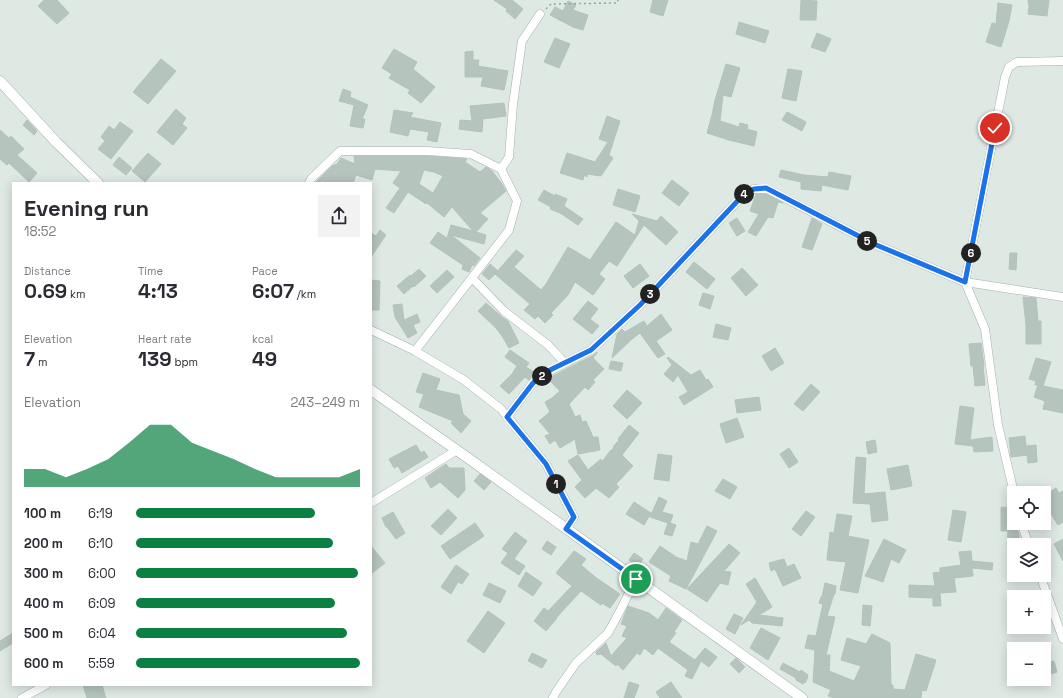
<!DOCTYPE html>
<meta charset="utf-8">
<style>
body{margin:0;font-family:"Space Grotesk",sans-serif;background:#f2f2f3;color:#2b2b33;height:100vh;display:flex;flex-direction:column;font-size:15px;white-space:nowrap}
*{box-sizing:border-box;margin:0}
p{font-size:13px;color:#7c7c81}
.icon{flex:none;width:22px;height:22px;fill:none;stroke:currentColor;stroke-width:2;stroke-linecap:round;stroke-linejoin:round}
.map{position:relative;flex:1;overflow:hidden}
.details{position:absolute;left:12px;top:182px;width:360px;height:504px;display:flex;flex-direction:column;background:#fff;border-radius:0px;box-shadow:0 2px 10px #0003}
.details>*{flex:none}
.fabs{position:absolute;left:1007px;top:486px;display:grid;gap:8px}
.fabs a{display:grid;place-items:center;width:44px;height:44px;border-radius:0px;background:#fff;box-shadow:0 2px 10px #0003;font-size:20px}
.pin{position:absolute;display:grid;place-items:center;width:34px;height:34px;color:#fff;margin:-17px;border:2px solid #fff;border-radius:50%;box-shadow:0 1px 4px #0007}
.km{position:absolute;width:20px;height:20px;margin:-10px;border-radius:50%;background:#222;color:#fff;font-size:11px;line-height:20px;text-align:center}
.round{display:grid;place-items:center;flex:none;width:42px;height:42px;border-radius:0px;background:#f2f2f3}
.overview{display:flex;align-items:center;justify-content:space-between;height:68px;padding:0 12px}
h1{font-size:22px;font-weight:700;line-height:30px}
.figures{display:grid;grid-template-columns:repeat(3,1fr);gap:6px;height:68px;padding:4px 12px}
.figures div{display:grid;align-content:center}
.figures b{font-size:20px;font-weight:700}
.figures small{font-size:11px;font-weight:400}
.figures p{font-size:11px}
.chart{height:112px;padding:8px 12px}
.chart p{display:flex;justify-content:space-between}
.chart svg{width:100%;height:72px;margin-top:4px;fill:#0b8043;opacity:.7}
ul{padding:0 12px;list-style:none;font-size:13px}
li{display:grid;grid-template-columns:64px 48px 1fr;align-items:center;height:30px}
li i{height:10px;border-radius:5px;background:#0b8043}
.map>svg:first-child{display:block}
.building{fill:#b5c4bd;stroke:#b3c2bb;fill-rule:evenodd}
.lines{fill:none;stroke-linecap:round;stroke-linejoin:round}
.minor-casing{stroke:#a3b0ab;stroke-width:9}
.tertiary-casing{stroke:#a3b0ab;stroke-width:11}
.path{stroke:#82ab9c;stroke-width:1.5;stroke-dasharray:2 3;stroke-linecap:butt}
.minor{stroke:#fff;stroke-width:8}
.tertiary{stroke:#fff;stroke-width:10}
.route-casing{stroke:#fff;stroke-width:8}
.route{stroke:#1a73e8;stroke-width:5}
</style>
<div class="map">
<svg width="1063" height="698" viewBox="0 0 1063 698">
<rect width="100%" height="100%" fill="#dfe9e4"/>
<path class="building" d="M44 0H57L69 13 57 24 38 6Z
M494 0H512L523 9 515 19 506 11 507 9Z
M653 0H668L663 16 650 12Z
M801 0 817 1 816 20H800Z
M1028 0H1049L1047 16 1028 14 1029 6Z
M568 1 576 5 573 10 588 15 583 30 573 27 550 15 555 7 563 11Z
M998 3 1012 5 1009 21 1001 47 986 42 992 23 996 24Z
M739 22 769 31 765 43 736 34Z
M817 33 831 39 825 52 811 47Z
M555 38 570 44 559 68 544 62Z
M394 49 417 62 413 69 435 87 421 103 408 93 410 90 389 78 392 74 382 68Z
M473 51V60H479L478 66 508 71 504 90 481 86 483 77H465V52Z
M161 59 176 71 148 104 133 92Z
M726 64 740 68 731 97 723 95 720 121 739 127 740 123 748 125 747 129 757 132 754 146 729 140 707 133 712 115 715 100Z
M788 69 802 71 796 101 782 98Z
M343 89 351 92 350 97 368 105 362 119H365L363 128 350 126 354 105 339 101Z
M504 103 506 116 483 119 482 132 459 129 460 120 472 121 470 106Z
M176 109 186 118 182 124 187 128 173 145 157 132Z
M394 110 413 113 410 117 441 123 437 142 427 140 429 132 410 129 408 136 390 132Z
M787 112 806 122 802 131 782 120Z
M607 116 620 121 609 155 613 158 601 176 587 174V177L584 175 583 180 560 173 567 153 595 162 608 142 599 139Z
M27 120 37 131 34 135 23 125Z
M120 122 133 131 111 159 98 149 105 141 101 137 109 126 114 130Z
M0 130 9 138 11 136 24 149 17 155 37 173 29 182 9 163 7 165 0 159Z
M148 153 161 164 145 182 132 171Z
M354 156H427L467 159 465 162 480 172 486 167 492 171 502 184 506 191 480 213 488 219 476 232 486 235 484 244 451 235 480 258 474 266 472 265 469 272 462 269 463 265 430 243 438 232 447 238 451 225 473 231 452 207 444 217 427 203 426 204 408 192 394 213 386 208 400 188 393 183 401 171 375 169 372 180 356 175 353 183H315L332 166 337 164 341 158 355 164ZM424 170 434 172 443 176 433 193 419 184Z
M119 157 132 168 126 175 113 165Z
M781 170 804 175 828 177 829 172 851 176 848 190 822 185 821 191 801 189V182L779 177Z
M672 180 689 193 679 206 662 193Z
M618 189 640 196 635 212 613 205Z
M544 190 555 196V194L567 199 564 206 583 219 578 225 560 213 550 209 551 207 538 200Z
M756 194H766L783 203 778 202 773 218 768 217 756 236 748 232 759 214 750 211Z
M632 214 657 221 661 216 678 232 666 245 644 225 617 266 609 261 599 274 605 279 593 295 575 282 568 295 551 313 553 315 545 323 538 316 535 319 524 310 530 304 495 274 516 250 524 256 514 267 541 290 546 284 568 247 590 260 616 222 635 235 639 221Z
M737 218 745 231 737 236 729 223Z
M812 218 822 224 812 250 802 247Z
M380 230 386 235 371 257V233L376 236Z
M1010 253H1017L1016 270 1009 269Z
M694 262 715 279 707 289 686 272Z
M490 264 498 271 489 280 482 274Z
M640 264 649 276 633 288 624 276Z
M742 268 758 285 746 296 731 278Z
M419 269 426 276 414 287 413 286 404 294 397 286 410 275 411 276Z
M447 270 454 277 437 293 430 286Z
M371 280 380 281 379 310H371Z
M703 293 714 296 710 309 699 305Z
M1023 297 1036 298 1038 321H1041V344H1026V325Z
M588 301 598 309 590 319 599 326 592 334 573 319Z
M486 303 502 317 508 321 519 343 509 348 502 336 496 328 478 311Z
M402 304 404 320 417 314 420 322 413 325 417 333 408 338 395 317 393 305Z
M661 314 672 330 656 341 665 354 658 358 640 333 632 339 612 358 617 334 622 329 625 332 644 321 647 326Z
M716 324 731 328 728 340 713 337Z
M981 343 984 365H983L985 385 975 386 973 366H971L969 344Z
M775 348 784 363 771 371 762 356Z
M510 350 529 363 526 367 534 372 529 380 525 377 509 394 500 386 512 374 517 366 505 357Z
M597 352V353L593 358 604 369 593 380 595 382 588 390 585 387 569 404 575 417 580 415 582 422 586 421 593 437H598L600 450 578 454 575 439 560 448 555 440 550 444 545 436 550 434 539 421 550 412 545 402 552 398 560 391 548 379 553 376 594 355Z
M668 357 691 375 700 370 706 380 708 379 713 387 684 405 679 397 688 392 678 375 673 382 664 374 672 365 667 358Z
M1036 358 1051 362 1043 386 1063 390V413L1043 409 1045 401 1034 397 1038 385H1035L1036 381 1029 379Z
M611 361 623 363 621 371 609 369Z
M423 373 440 379 436 390 459 395 463 414 471 421 461 433 451 423 453 421 419 407 424 394 416 392Z
M811 384 820 392 803 411 794 404Z
M627 390 642 403 627 419 613 406Z
M759 397 761 410 737 413 735 400Z
M960 406 974 408 970 440 992 437 993 451 974 452 973 446 955 444Z
M737 418 744 437 726 443 720 424Z
M629 425 639 433 622 455 633 466 616 484 619 487 609 498 596 488 585 498 575 487 582 480 568 461 578 455 588 470 601 459 602 462 610 451 615 447H613L619 440 618 439Z
M1025 436 1026 446 1036 445 1037 462 1028 463 1027 455 1011 457 1009 438Z
M875 440 877 452 868 454 866 442Z
M416 445 421 453 424 451 428 457 402 473 398 466 394 468 389 459Z
M789 448 798 462 789 468 780 454Z
M658 454 672 456 669 481 654 479Z
M856 457 866 458 864 494 885 492 888 520 872 522 870 504 853 503Z
M446 464 449 468H464L465 490 458 498 440 482 431 488 425 478Z
M908 465 912 486 891 490 887 469Z
M480 474 491 482 484 490 474 481Z
M723 479 737 487 730 499 715 491Z
M1056 488 1059 493 1063 491V522L1058 525 1045 504 1052 500 1048 493Z
M659 497 667 501 662 512 673 515 670 523 676 525 672 536 664 534 668 523 650 517Z
M634 502 651 513 644 525 626 514Z
M1001 507 1012 508 1011 525 1016 526 1019 535V545H1007L1008 531H1001Z
M448 509 457 518 441 535 431 526Z
M953 510 966 512 961 542 948 540Z
M806 511 815 517 801 536 792 529Z
M393 512 405 533 396 539 387 527H386L382 518Z
M837 514 852 516 848 536 869 540 858 593 840 590 846 562 827 560 830 532 834 533Z
M475 523 484 536 450 559 441 546Z
M707 526 717 531 686 589 669 581 671 576 649 562 660 546 676 557 687 561 691 542 698 544Z
M515 532 527 541 514 559 525 566 519 575 501 563 508 553 502 549Z
M884 539 906 550 899 563 891 559 883 582 865 576Z
M1063 539V561L1054 544Z
M547 541 556 547 551 555 542 549Z
M729 544 740 553 724 571 731 572 728 585 720 583 707 602 687 589Z
M371 546 385 563 371 574Z
M574 551 586 559 581 565 595 577 620 594 610 608 602 603 601 605 581 591 556 618H557L546 631 534 621 544 608 548 611 572 586 556 573Z
M971 551 972 561 993 563 992 570 972 568 973 576 954 578 956 592 940 593 941 606H933V598L909 597V585L935 586 933 573 940 572V568L961 565 959 552Z
M634 553 643 559 638 566 629 560Z
M784 559 787 567 794 564 801 578 783 586 775 569 771 571 769 563Z
M456 565 469 574 462 584 458 582 451 594 441 587Z
M526 572 542 583 533 596 518 586Z
M755 578 772 607 759 615 783 618 782 626 752 623 749 620 741 625 757 602 746 584Z
M489 583 506 591 500 603 483 595Z
M825 583 836 586 835 594H834L827 616 835 617 826 655H830L829 671 854 681 861 666 841 660 847 638 866 644 872 634 890 643 891 685H893V689L905 690 916 654 936 660 926 691 922 690 921 698H834L828 696 831 690 813 682 815 650 805 648 808 635 816 636 823 604 819 603 821 597H822Z
M863 605 872 606 870 626 862 625Z
M628 606 649 613 658 620 666 608 682 620 674 632 676 633 669 642 695 660 705 648 717 657 709 667 701 661 692 679 685 676 688 670 658 648 653 655 644 648 640 655 637 653 623 670 617 664 616 666 601 654 597 655 596 652 606 643 611 656 627 638 622 636 627 626 621 624Z
M488 611 505 623 484 653 467 641Z
M734 614 743 618 735 634 726 629Z
M761 628 780 638 768 660 750 648Z
M13 633V643L0 651V641Z
M1044 648H1046L1050 662 1054 661 1057 672 1044 676Z
M532 653 547 660 542 668 528 661Z
M736 658 745 667 739 673 730 664Z
M783 663 800 672 801 670 808 675 807 676 808 677 805 683 804 682 803 684 796 680V678L780 669Z
M629 682 639 685 634 698H624Z
M671 682 682 698H660L656 692Z
M83 685H102L106 698H87Z"/>
<g class="lines">
<g class="minor-casing">
<path id="minor" d="M540 14 522 41 513 104 509 157 501 169 517 201 509 230 415 351 464 380 501 409 546 464 574 517 566 529
M309 183 311 179 340 151H427L471 154 501 169
M472 278 504 311 548 345 565 363
M371 330 415 351
M507 417 533 383 550 371 591 350 640 305 744 194 754 189H767L874 244 965 282 1005 77 1009 67 1017 62 1063 61
M1014 493 998 425 985 329 965 282 1063 297
M371 503 457 450
M1021 523 1029 545
M1040 575 1063 639
M22 698 46 685
M553 698 556 692 576 663 608 633 619 613 636 579"/>
</g>
<g class="tertiary-casing">
<path id="tertiary" d="M0 81 56 142 98 183
M371 390 468 458 802 698"/>
</g>
<path class="path" d="M546 9 551 4 617 3 618 0"/>
<use href="#minor" class="minor"/>
<use href="#tertiary" class="tertiary"/>
</g>
<g class="lines">
<g class="route-casing">
<path id="route" d="M636 579 566 529 574 517 546 464 507 417 533 383 550 370 591 350 640 305 744 194 754 189 766 188 874 244 965 282 995 128"/>
</g>
<use href="#route" class="route"/>
</g>
</svg>
<div class="fabs">
<a><svg class="icon" aria-label="locate" viewBox="0 0 24 24"><circle cx="12" cy="12" r="6"/><path d="M12 2v4M12 18v4M2 12h4M18 12h4"/></svg></a>
<a><svg class="icon" aria-label="layers" viewBox="0 0 24 24"><path d="M12 4l9 5-9 5-9-5zM3 14l9 5 9-5"/></svg></a>
<a>+</a>
<a>−</a>
</div>
<div class="pin" style="left:636px;top:579px;background:#1e9e55"><svg class="icon" aria-label="arrive" viewBox="0 0 24 24"><path d="M6 21V4h12l-3 4 3 4H6"/></svg></div>
<div class="pin" style="left:995px;top:128px;background:#d93025"><svg class="icon" aria-label="check" viewBox="0 0 24 24"><path d="M5 12l5 5 9-10"/></svg></div>
<b class="km" style="left:556px;top:484px">1</b>
<b class="km" style="left:542px;top:376px">2</b>
<b class="km" style="left:650px;top:294px">3</b>
<b class="km" style="left:744px;top:194px">4</b>
<b class="km" style="left:867px;top:241px">5</b>
<b class="km" style="left:971px;top:253px">6</b>
<section class="details">
<div class="overview"><div><h1>Evening run</h1><p>18:52</p></div><a class="round"><svg class="icon" aria-label="share" viewBox="0 0 24 24"><path d="M12 15V3M7 8l5-5 5 5M5 13v7h14v-7"/></svg></a></div>
<div class="figures">
<div><p>Distance</p><b>0.69<small> km</small></b></div>
<div><p>Time</p><b>4:13</b></div>
<div><p>Pace</p><b>6:07<small> /km</small></b></div>
</div>
<div class="figures">
<div><p>Elevation</p><b>7<small> m</small></b></div>
<div><p>Heart rate</p><b>139<small> bpm</small></b></div>
<div><p>kcal</p><b>49</b></div>
</div>
<div class="chart"><p><span>Elevation</span>243–249 m</p>
<svg viewBox="0 0 160 44" preserveAspectRatio="none"><path d="M0 44V33L10 33L20 38L30 33L40 27L50 17L60 6L70 6L80 17L90 22L100 27L110 33L120 38L130 38L140 38L150 38L160 33V44z"/></svg>
</div>
<ul>
<li><b>100 m</b>6:19<i style="width:80%"></i></li>
<li><b>200 m</b>6:10<i style="width:88%"></i></li>
<li><b>300 m</b>6:00<i style="width:99%"></i></li>
<li><b>400 m</b>6:09<i style="width:89%"></i></li>
<li><b>500 m</b>6:04<i style="width:94%"></i></li>
<li><b>600 m</b>5:59<i style="width:100%"></i></li>
</ul>
</section>
</div>
